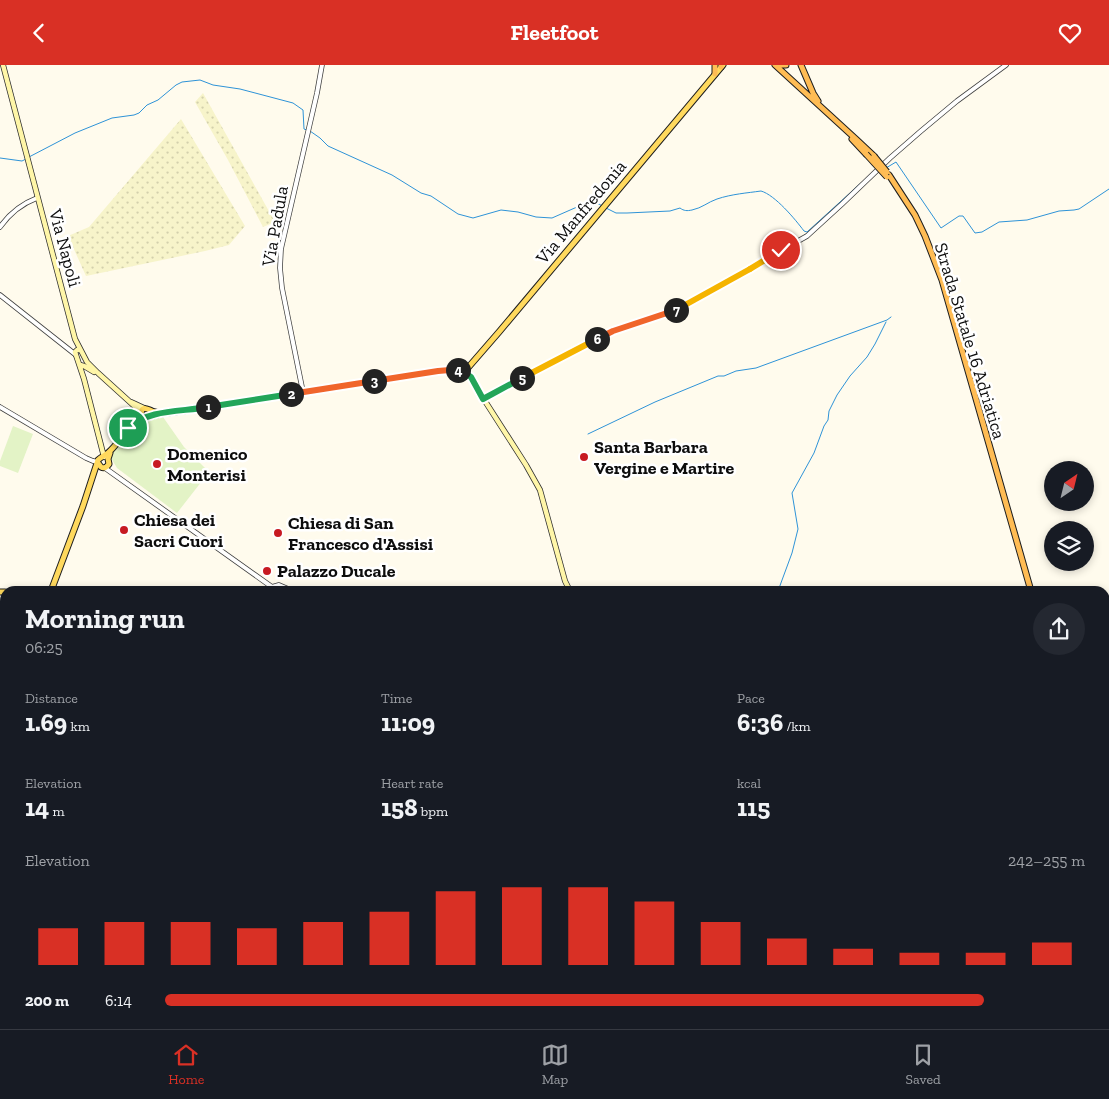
<!DOCTYPE html>
<meta charset="utf-8">
<style>
body{margin:0;font-family:"Zilla Slab",serif;background:#242831;color:#f1f3f6;height:100vh;display:flex;flex-direction:column;font-size:19px;white-space:nowrap}
*{box-sizing:border-box;margin:0}
p{font-size:16px;color:#9ea1a6}
.icon{flex:none;width:28px;height:28px;fill:none;stroke:currentColor;stroke-width:2;stroke-linecap:round;stroke-linejoin:round}
.map{position:relative;flex:1;overflow:hidden}
.side{position:absolute;left:0px;top:521px;width:1110px;height:444px;display:flex;flex-direction:column;background:#171b24;border-radius:15px 15px 0 0;box-shadow:0 2px 8px #0003}
.side>*{flex:none}
.needle{width:32px;rotate:35deg}
.controls{position:absolute;left:1044px;top:396px;display:grid;gap:10px}
.controls a{display:grid;place-items:center;width:50px;height:50px;border-radius:50%;background:#171b24;box-shadow:0 2px 8px #0003;font-size:25px}
.pin{position:absolute;display:grid;place-items:center;width:42px;height:42px;color:#fff;margin:-21px;border:2px solid #fff;border-radius:50%;box-shadow:0 1px 5px #0007}
.km{position:absolute;width:25px;height:25px;margin:-12px;border-radius:50%;background:#222;color:#fff;font-size:14px;line-height:25px;text-align:center}
.round{display:grid;place-items:center;flex:none;width:52px;height:52px;border-radius:26px;background:#242831}
.headline{display:flex;align-items:center;justify-content:space-between;height:85px;padding:0 25px}
h1{font-size:28px;font-weight:700;line-height:38px}
.figures{display:grid;grid-template-columns:repeat(3,1fr);gap:8px;height:85px;padding:5px 25px}
.figures div{display:grid;align-content:center}
.figures b{font-size:25px;font-weight:700}
.figures small{font-size:14px;font-weight:400}
.figures p{font-size:14px}
.chart{height:140px;padding:10px 25px}
.chart p{display:flex;justify-content:space-between}
.chart svg{width:100%;height:90px;margin-top:5px;stroke:#d93025;stroke-width:6}
ul{padding:0 25px;list-style:none;font-size:16px}
li{display:grid;grid-template-columns:80px 60px 1fr;align-items:center;height:38px}
li i{height:12px;border-radius:6px;background:#d93025}
header{display:flex;justify-content:space-between;align-items:center;height:65px;padding:0 25px;background:#d93025;color:#fff;font-size:22px;font-weight:700}
.tab-bar{display:flex;justify-content:space-around;align-items:center;height:70px;border-top:1px solid #363941;background:#171b24;font-size:14px;color:#9ea1a6}
.tab-bar a{display:grid;justify-items:center;gap:2px}
.tab-bar .on{color:#d93025}
.map>svg:first-child{display:block}
.farmland{fill:url(#farmland-dots)}
.pitch{fill:#e3f3c6}
.lines{fill:none;stroke-linecap:round;stroke-linejoin:round}
.stream{stroke:#2e93d7;stroke-width:1}
.tertiary-casing{stroke:#404040;stroke-width:5.5}
.secondary-casing{stroke:#2f2f2f;stroke-width:6}
.primary-casing{stroke:#1e1e1e;stroke-width:7}
.trunk-casing{stroke:#1e1e1e;stroke-width:7}
.tertiary{stroke:#fff;stroke-width:4}
.secondary{stroke:#fff6a8;stroke-width:4.5}
.primary{stroke:#ffd95d;stroke-width:5}
.trunk{stroke:#ffbc54;stroke-width:5}
.trunk-bridge-casing{stroke:#1e1e1e;stroke-width:7;stroke-linecap:butt}
.trunk-bridge{stroke:#ffbc54;stroke-width:5}
.split-1-casing{stroke:#fff;stroke-width:10}
.split-2-casing{stroke:#fff;stroke-width:10}
.split-3-casing{stroke:#fff;stroke-width:10}
.split-4-casing{stroke:#fff;stroke-width:10}
.split-5-casing{stroke:#fff;stroke-width:10}
.split-6-casing{stroke:#fff;stroke-width:10}
.split-7-casing{stroke:#fff;stroke-width:10}
.split-8-casing{stroke:#fff;stroke-width:10}
.split-9-casing{stroke:#fff;stroke-width:10}
.split-1{stroke:#22a559;stroke-width:6}
.split-2{stroke:#22a559;stroke-width:6}
.split-3{stroke:#f0652b;stroke-width:6}
.split-4{stroke:#f0652b;stroke-width:6}
.split-5{stroke:#22a559;stroke-width:6}
.split-6{stroke:#f5b400;stroke-width:6}
.split-7{stroke:#f0652b;stroke-width:6}
.split-8{stroke:#f5b400;stroke-width:6}
.split-9{stroke:#f5b400;stroke-width:6}
.poi-dot{fill:#c71a22;stroke:#fff;stroke-width:2}
.labels{text-anchor:middle;dominant-baseline:central;stroke-width:5;stroke-linejoin:round;paint-order:stroke}
.street-label{font-size:18px;fill:#0d0d0d;stroke:#fff}
.poi-label{font-size:18px;font-weight:bold;fill:#0d0d0d;stroke:#fff;text-anchor:start}
</style>
<header><svg class="icon" aria-label="back" viewBox="0 0 24 24"><path d="M15 5l-7 7 7 7"/></svg>Fleetfoot<svg class="icon" aria-label="heart" viewBox="0 0 24 24"><path d="M12 20l-8-8c-3-5 5-10 8-4 3-6 11-1 8 4z"/></svg></header>
<div class="map">
<svg width="1109" height="964" viewBox="0 0 1109 964">
<defs>
<pattern id="farmland-dots" width="8" height="8" patternUnits="userSpaceOnUse" patternTransform="scale(1.25)"><rect width="8" height="8" fill="#f7f4ca"/><path d="M2 2h.1M6 6h.1" fill="none" stroke="#d3d0ac" stroke-width="1.8" stroke-linecap="round"/></pattern>
</defs>
<rect width="100%" height="100%" fill="#fffbed"/>
<path class="farmland" d="M203 28 275 157 263 162 228 95 195 37Z
M181 54 245 161 229 180 205 186 86 211 68 171 89 162Z
M1105 852 1109 854V964H1038V960H1105Z"/>
<path class="pitch" d="M163 352 184 382 209 407 177 448 117 403 111 393V392H112V390H110L133 361 135 362V360L144 354Z
M13 361 33 369 18 408 0 401V396Z"/>
<g class="lines">
<path class="stream" d="M310 66 320 73 328 81 392 110 421 128 431 131 458 149 473 153 501 145 518 147 536 152 552 153 577 142 589 140 599 139 602 141
M29 92 75 68 112 53 134 50 139 48 147 40 158 35 176 20 182 17 200 15 213 20 240 24 293 38 303 45 304 64 307 65
M0 93 22 96 26 94
M886 103 896 97 941 163 959 151H963L975 168 982 167 999 157 1027 155 1059 146 1074 145 1079 144 1109 124
M606 143 616 148H627L670 146 680 143C684 146 687 146 692 145 702 143 708 137 717 134 732 129 747 128 761 126 775 130 795 154 804 166L807 167 872 108
M588 369 655 337 718 311H724L736 306 756 303 887 255 891 252
M778 526 792 488 798 464 792 428 814 388 824 361 828 355 829 346 837 330 850 311 867 292 875 279 886 257"/>
<g class="tertiary-casing">
<path id="tertiary" d="M0 162C10 148 21 139 37 133
M0 230 76 290
M303 327 282 223 280 203 281 184 317 28 322 0
M483 333 580 281 613 266 678 244 807 171 842 139 890 93 921 66 957 36 1006 0
M0 342 86 393 93 396 98 397
M105 403 272 522
M272 522 279 520 293 526
M327 960 328 964
M563 960 567 964
M590 960 594 964
M714 960 718 964
M848 960V964
M50 964 52 960
M1033 964V960"/>
</g>
<g class="secondary-casing">
<path id="secondary" d="M3 0 75 274 87 297 98 308 141 347
M80 285H77L75 287 84 314 104 392
M80 300 84 301 94 307
M467 308 526 400 540 425 565 516 570 526
M131 337 144 343
M1105 696H1109
M0 849 5 843
M487 960 491 964
M737 960 738 964
M570 964 574 960"/>
</g>
<g class="primary-casing">
<path id="primary" d="M144 352 141 348C142 342 145 343 150 345 153 347 156 347 159 348
M134 358C152 349 171 347 191 345L439 306 466 305 499 267 723 0
M98 398 101 402C104 404 107 402 109 399L108 394 110 388
M51 526 83 441 98 395C102 391 107 390 111 385 120 376 126 365 135 356
M0 527H5"/>
</g>
<g class="trunk-casing">
<path id="trunk" d="M715 0V9
M721 0V2
M775 0 857 75 874 91
M781 0H786
M801 0 813 28 818 36
M852 74 866 89
M889 110 915 150 925 171 942 215 1031 526
M1024 964 1025 960"/>
</g>
<use href="#tertiary" class="tertiary"/>
<use href="#secondary" class="secondary"/>
<use href="#primary" class="primary"/>
<use href="#trunk" class="trunk"/>
<g class="trunk-bridge-casing">
<path id="trunk-bridge" d="M866 89 887 112
M874 91 887 107"/>
</g>
<use href="#trunk-bridge" class="trunk-bridge"/>
</g>
<g class="lines">
<g class="split-1-casing">
<path id="split-1" d="M128 363C149 344 181 347 208 342"/>
</g>
<g class="split-2-casing">
<path id="split-2" d="M208 342 291 329"/>
</g>
<g class="split-3-casing">
<path id="split-3" d="M291 329 374 316"/>
</g>
<g class="split-4-casing">
<path id="split-4" d="M374 316 438 306 450 305H458"/>
</g>
<g class="split-5-casing">
<path id="split-5" d="M458 305 460 306 463 309 468 310 471 312 483 334 522 313"/>
</g>
<g class="split-6-casing">
<path id="split-6" d="M522 313 597 274"/>
</g>
<g class="split-7-casing">
<path id="split-7" d="M597 274 613 266 676 245"/>
</g>
<g class="split-8-casing">
<path id="split-8" d="M676 245 750 204"/>
</g>
<g class="split-9-casing">
<path id="split-9" d="M750 204 781 185"/>
</g>
<use href="#split-1" class="split-1"/>
<use href="#split-2" class="split-2"/>
<use href="#split-3" class="split-3"/>
<use href="#split-4" class="split-4"/>
<use href="#split-5" class="split-5"/>
<use href="#split-6" class="split-6"/>
<use href="#split-7" class="split-7"/>
<use href="#split-8" class="split-8"/>
<use href="#split-9" class="split-9"/>
</g>
<g class="poi-dot">
<circle cx="584" cy="392" r="5"/>
<circle cx="157" cy="399" r="5"/>
<circle cx="124" cy="465" r="5"/>
<circle cx="278" cy="468" r="5"/>
<circle cx="267" cy="506" r="5"/>
</g>
<g class="labels">
<g class="street-label">
<text transform="translate(581 147) rotate(-50)">Via Manfredonia</text>
<text transform="translate(275 161) rotate(-80)">Via Padula</text>
<text transform="translate(65 183) rotate(75)">Via Napoli</text>
<text transform="translate(970 276) rotate(73)">Strada Statale 16 Adriatica</text>
</g>
<g class="poi-label">
<text x="594" y="382">Santa Barbara<tspan x="594" dy="21">Vergine e Martire</tspan></text>
<text x="167" y="389">Domenico<tspan x="167" dy="21">Monterisi</tspan></text>
<text x="134" y="455">Chiesa dei<tspan x="134" dy="21">Sacri Cuori</tspan></text>
<text x="288" y="458">Chiesa di San<tspan x="288" dy="21">Francesco d'Assisi</tspan></text>
<text x="277" y="506">Palazzo Ducale</text>
</g>
</g>
</svg>
<div class="controls">
<a><svg class="needle" viewBox="-14 -14 28 28"><path d="M0-13l5 13h-10z" fill="#e53935"/><path d="M0 13l5-13h-10z" fill="#9ea1a6"/></svg></a>
<a><svg class="icon" aria-label="layers" viewBox="0 0 24 24"><path d="M12 4l9 5-9 5-9-5zM3 14l9 5 9-5"/></svg></a>
</div>
<div class="pin" style="left:128px;top:363px;background:#1e9e55"><svg class="icon" aria-label="arrive" viewBox="0 0 24 24"><path d="M6 21V4h12l-3 4 3 4H6"/></svg></div>
<div class="pin" style="left:781px;top:185px;background:#d93025"><svg class="icon" aria-label="check" viewBox="0 0 24 24"><path d="M5 12l5 5 9-10"/></svg></div>
<b class="km" style="left:208px;top:342px">1</b>
<b class="km" style="left:291px;top:329px">2</b>
<b class="km" style="left:374px;top:316px">3</b>
<b class="km" style="left:458px;top:305px">4</b>
<b class="km" style="left:522px;top:313px">5</b>
<b class="km" style="left:597px;top:274px">6</b>
<b class="km" style="left:676px;top:245px">7</b>
<section class="side">
<div class="headline"><div><h1>Morning run</h1><p>06:25</p></div><a class="round"><svg class="icon" aria-label="share" viewBox="0 0 24 24"><path d="M12 15V3M7 8l5-5 5 5M5 13v7h14v-7"/></svg></a></div>
<div class="figures">
<div><p>Distance</p><b>1.69<small> km</small></b></div>
<div><p>Time</p><b>11:09</b></div>
<div><p>Pace</p><b>6:36<small> /km</small></b></div>
</div>
<div class="figures">
<div><p>Elevation</p><b>14<small> m</small></b></div>
<div><p>Heart rate</p><b>158<small> bpm</small></b></div>
<div><p>kcal</p><b>115</b></div>
</div>
<div class="chart"><p><span>Elevation</span>242–255 m</p>
<svg viewBox="0 0 160 44" preserveAspectRatio="none"><path d="M5 44V26M15 44V23M25 44V23M35 44V26M45 44V23M55 44V18M65 44V8M75 44V6M85 44V6M95 44V13M105 44V23M115 44V31M125 44V36M135 44V38M145 44V38M155 44V33"/></svg>
</div>
<ul>
<li><b>200 m</b>6:14<i style="width:89%"></i></li>
</ul>
</section>
</div>
<nav class="tab-bar">
<a class="on"><svg class="icon" aria-label="home" viewBox="0 0 24 24"><path d="M3 11l9-7 9 7M6 9v11h12V9"/></svg>Home</a>
<a><svg class="icon" aria-label="map" viewBox="0 0 24 24"><path d="M3 6l6-2 6 2 6-2v14l-6 2-6-2-6 2zM9 4v14M15 6v14"/></svg>Map</a>
<a><svg class="icon" aria-label="saved" viewBox="0 0 24 24"><path d="M7 4h10v16l-5-4-5 4z"/></svg>Saved</a>
</nav>
